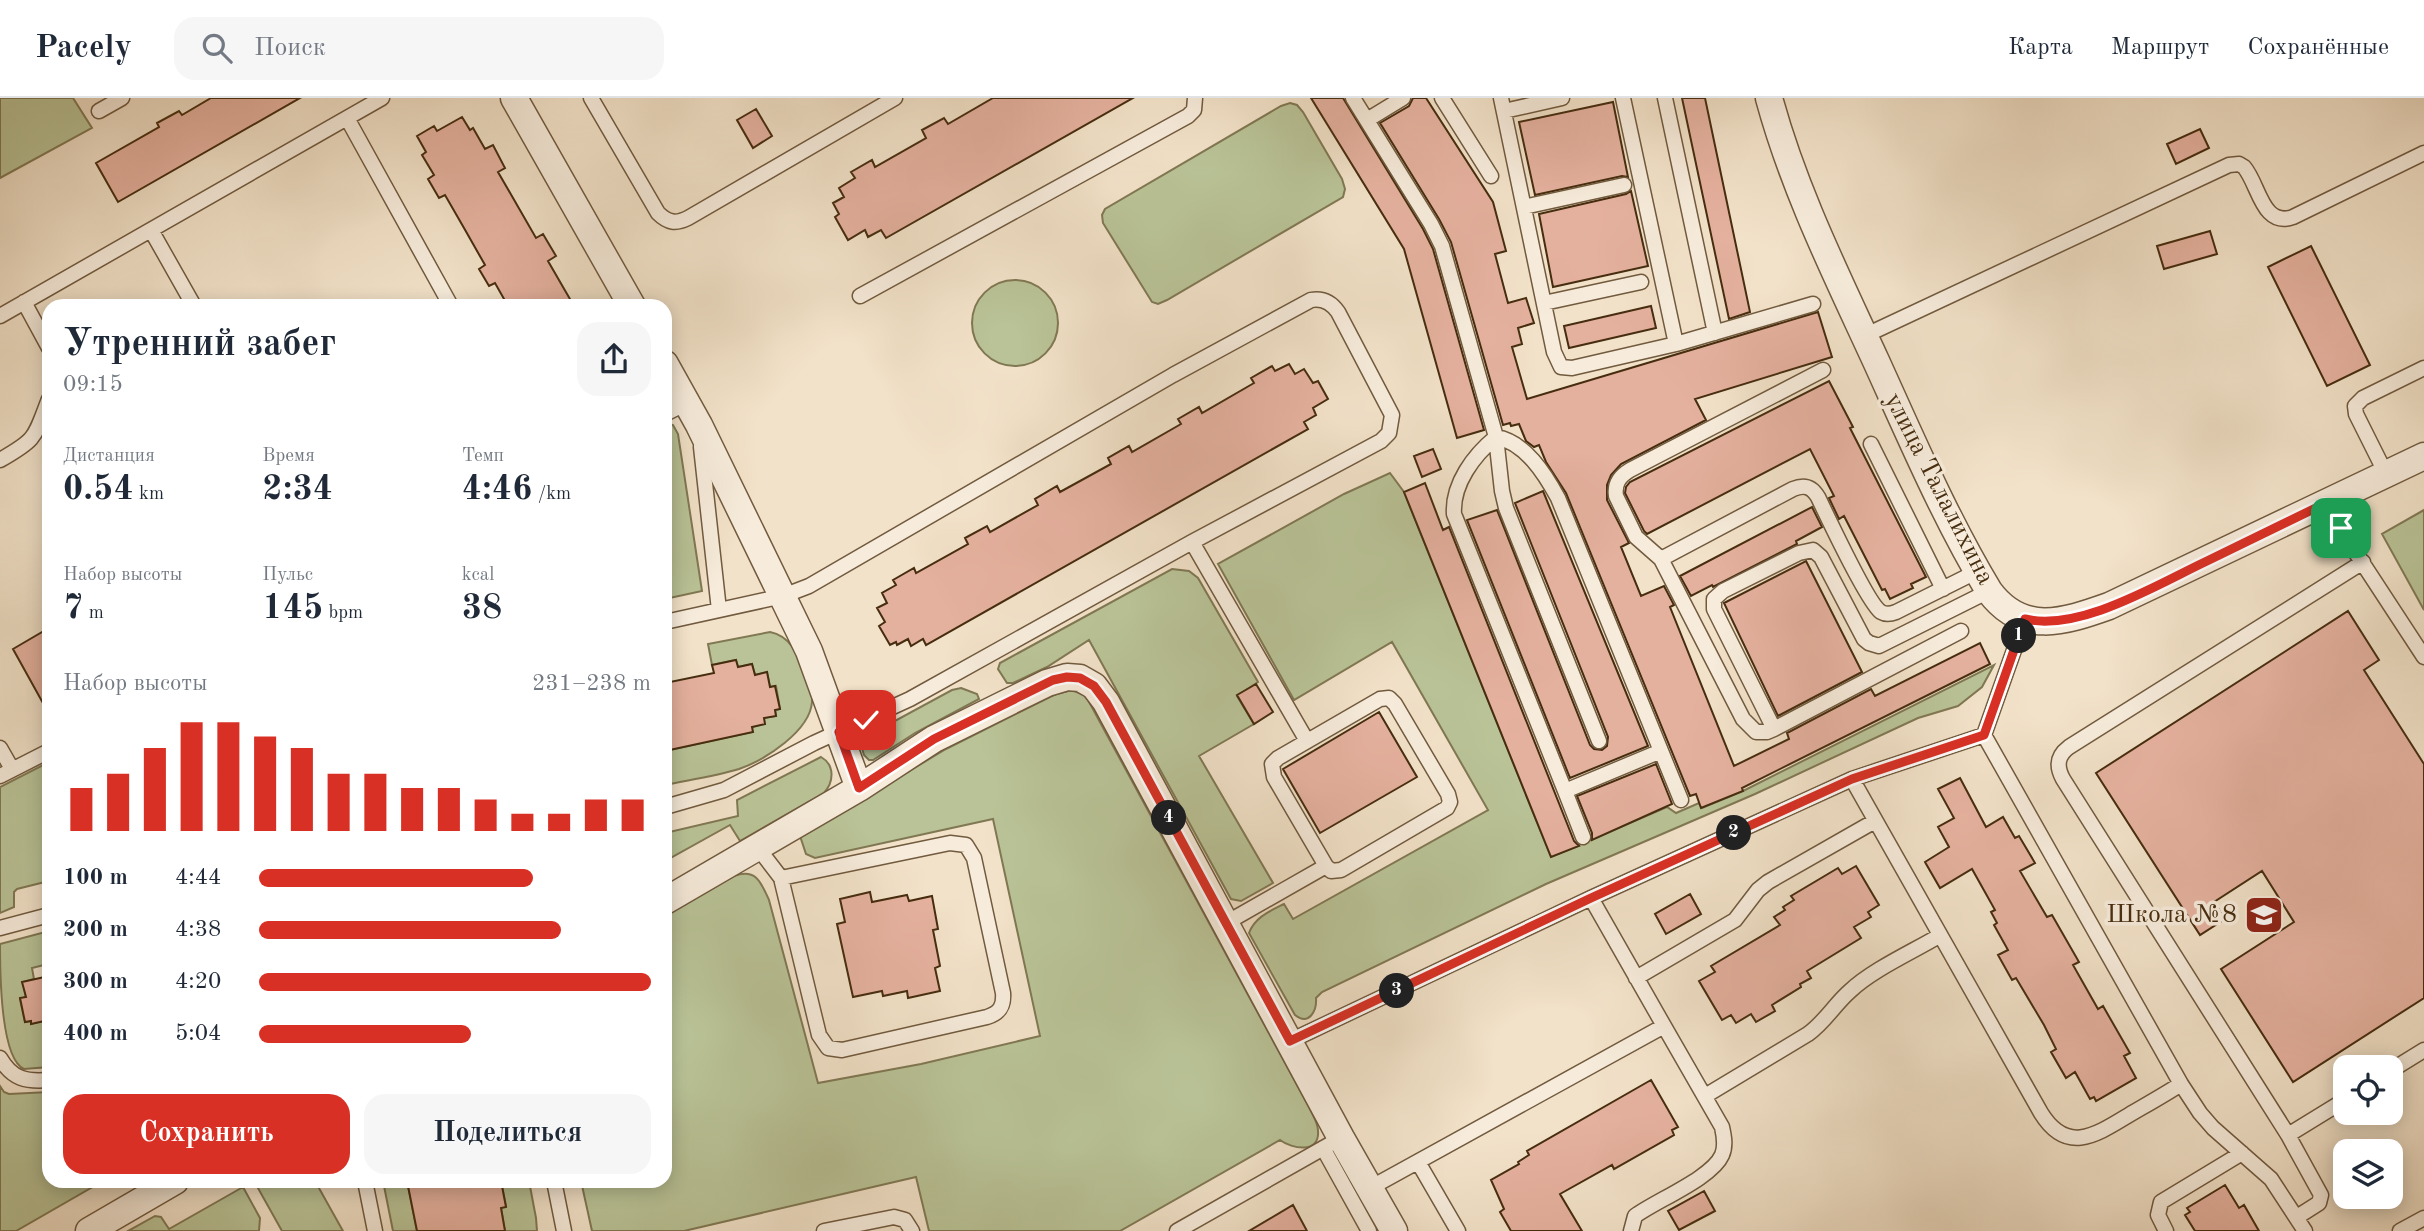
<!DOCTYPE html>
<html lang="ru">
<meta charset="utf-8">
<style>
body{margin:0;font-family:"Old Standard TT",serif;background:#f6f6f7;color:#1f2937;height:100vh;display:flex;flex-direction:column;font-size:26px;white-space:nowrap}
*{box-sizing:border-box;margin:0}
p{font-size:23px;color:#747a83}
.icon{flex:none;width:38px;height:38px;fill:none;stroke:currentColor;stroke-width:2;stroke-linecap:round;stroke-linejoin:round}
.map{position:relative;flex:1;overflow:hidden}
.sheet{position:absolute;left:42px;top:201px;width:630px;height:889px;display:flex;flex-direction:column;background:#fff;border-radius:21px;box-shadow:0 4px 18px #0003}
.sheet>*{flex:none}
.tools{position:absolute;left:2333px;top:957px;display:grid;gap:14px}
.tools a{display:grid;place-items:center;width:70px;height:70px;border-radius:14px;background:#fff;box-shadow:0 4px 18px #0003;font-size:35px}
.pin{position:absolute;display:grid;place-items:center;width:60px;height:60px;color:#fff;margin:-30px;border-radius:14px;box-shadow:0 4px 10px #0006}
.km{position:absolute;width:35px;height:35px;margin:-18px;border-radius:50%;background:#222;color:#fff;font-size:19px;line-height:35px;text-align:center}
.round{display:grid;place-items:center;flex:none;width:74px;height:74px;border-radius:21px;background:#f6f6f7}
.overview{display:flex;align-items:center;justify-content:space-between;height:119px;padding:0 21px}
h1{font-size:38px;font-weight:600;line-height:52px}
.figures{display:grid;grid-template-columns:repeat(3,1fr);gap:10px;height:119px;padding:7px 21px}
.figures div{display:grid;align-content:center}
.figures b{font-size:35px;font-weight:600}
.figures small{font-size:19px;font-weight:400}
.figures p{font-size:19px}
.chart{height:196px;padding:14px 21px}
.chart p{display:flex;justify-content:space-between}
.chart svg{width:100%;height:126px;margin-top:7px;stroke:#d93025;stroke-width:6}
.primary-button{display:flex;gap:14px;margin-top:auto;padding:14px 21px}
.primary-button a{flex:1;height:80px;border-radius:21px;background:#d93025;color:#fff;font-size:28px;font-weight:600;line-height:80px;text-align:center}
.primary-button a+a{background:#f6f6f7;color:#1f2937}
ul{padding:0 21px;list-style:none;font-size:23px}
li{display:grid;grid-template-columns:112px 84px 1fr;align-items:center;height:52px}
li i{height:18px;border-radius:9px;background:#d93025}
header{display:flex;align-items:center;gap:42px;box-sizing:border-box;height:98px;padding:0 35px;background:#fff;border-bottom:2px solid #e0e1e3}
header strong{font-size:33px}
nav{display:flex;gap:38px;margin-inline-start:auto;font-size:24px}
.search{width:490px;height:63px;background:#f6f6f7;display:flex;align-items:center;gap:18px;box-sizing:border-box;padding:0 24px;border-radius:21px;color:#747a83;font-size:26px}
.map>svg:first-child{display:block}
.green{fill:#b9c397;stroke:#807853;stroke-width:2}
.building{fill:#e5b19f;stroke:#462d0f;stroke-width:2}
.lines{fill:none;stroke-linecap:round;stroke-linejoin:round}
.lane-casing{stroke:#715a3e;stroke-width:17}
.street-casing{stroke:#715a3e;stroke-width:29}
.lane{stroke:#f7ecdc;stroke-width:14}
.street{stroke:#f7ecdc;stroke-width:26}
.route-casing{stroke:#fff;stroke-width:14}
.route{stroke:#d93025;stroke-width:9}
.labels{text-anchor:middle;dominant-baseline:central;stroke-width:7;stroke-linejoin:round;paint-order:stroke}
.street-label{font-size:26px;fill:#462d0f;stroke:#f7ecdc}
.poi-label{font-size:26px;fill:#462d0f;stroke:#f7ecdc;text-anchor:end}
</style>
<header>
<strong>Pacely</strong>
<div class="search"><svg class="icon" aria-label="search" viewBox="0 0 24 24"><circle cx="10" cy="10" r="6"/><path d="M15 15l6 6"/></svg>Поиск</div>
<nav><a>Карта</a><a>Маршрут</a><a>Сохранённые</a></nav>
</header>
<div class="map">
<svg width="2424" height="1133" viewBox="0 0 2424 1133">
<rect width="100%" height="100%" fill="#f2e2c9"/>
<filter id="stains"><feTurbulence type="fractalNoise" baseFrequency=".00286" numOctaves="4"/><feColorMatrix values="0 0 0 0 .2 0 0 0 0 .09 0 0 0 0 .02 0 0 0 .5 -.17"/></filter>
<radialGradient id="worn" r=".72"><stop offset=".6" stop-color="#630" stop-opacity="0"/><stop offset="1" stop-color="#630" stop-opacity=".3"/></radialGradient>
<path class="green" d="M0 0H73L92 30 0 80Z
M1290 5 1297 7 1303 14 1342 81 1345 91 1343 99 1167 202 1158 206 1152 204 1103 125 1102 117 1105 111 1281 8Z
M972 225a43 43 0 1 1 86 0a43 43 0 1 1-86 0Z
M667 325 673 327 678 336 702 493 665 501V326Z
M1390 375 1404 394 1551 759 1667 709 1676 715 1699 705 1702 710 1743 693 1994 567 1982 589 1958 608 1918 620 1755 696 1546 786 1322 894 1316 900C1317 913 1309 928 1295 917L1249 835C1255 819 1270 813 1284 806L1293 821 1488 712 1392 544 1294 602 1218 466 1344 396Z
M2424 412V512L2382 436Z
M1172 471 1189 473 1198 480 1258 584 1237 598 1254 626 1199 658 1273 785 1241 803 1231 801 1089 542 1047 569 1013 585H1007L998 571 1000 565Z
M770 534C790 538 797 555 804 573 808 583 813 593 812 604 810 633 765 662 739 671 716 678 689 682 665 687V653L752 634V629L764 626V620L776 618 775 612 780 611 776 588 770 589 767 574 755 577 752 566 738 569 736 562 712 567 708 546Z
M961 590 977 596 979 601 915 635 873 662H869L864 657 861 647 867 638 952 592Z
M1072 592 1084 597 1088 602 1310 1011C1313 1018 1318 1025 1318 1033 1320 1056 1292 1051 1280 1042L1120 1133H929L916 1079 684 1133H592L581 1083H665V818L734 778C756 770 761 784 769 802L818 985 921 966 1040 938 993 721 815 760 806 756 800 738 946 651 1056 596Z
M821 659C835 667 834 684 824 695L740 743 730 727 665 763V735L738 718 737 702Z
M49 664V783L17 791 14 794V809L0 815V689Z
M49 833 48 866 32 870 34 881 23 884 26 899 20 901 25 924 31 923V926L44 923 46 930H49V969L24 971C0 960 0 874 0 846Z
M0 988 4 994 9 996 49 994V1083H103L16 1133H0Z
M254 1083H315L343 1133H282Z
M383 1083H407L417 1133H393Z
M501 1083H529L536 1120 537 1133H505L501 1110 506 1108Z
M243 1089 260 1120 259 1133H128L155 1118 161 1119 169 1131Z"/>
<path class="building" d="M211 0H300L118 104 96 65 159 29 157 25 179 13 182 17Z
M993 0H1133L886 140 881 132 868 139 865 132 848 142 835 119 839 116 833 105 844 99 839 90 855 80 851 74 872 62 875 69 926 40 922 32 944 20 948 26Z
M1311 0H1343L1423 131 1433 151 1484 332 1457 340 1404 151Z
M1413 0H1426L1493 104 1506 153 1495 156 1508 205 1526 200 1534 225 1518 230 1522 246 1512 249 1527 301 1818 214 1832 259 1695 301 1706 322 1621 366 1611 377 1607 387V402L1629 445 1621 449 1641 498 1664 488 1674 507 1670 509 1734 668 1789 641 1787 635 1871 591 1875 598 1980 545 1990 566 1742 690 1743 693 1701 710 1696 696 1690 698 1566 395 1546 364 1539 347 1534 349 1526 343 1519 326 1511 328 1510 325 1503 327 1451 144 1439 121 1380 25 1409 8Z
M1682 0H1705L1750 214 1729 221Z
M1613 4 1628 79 1622 78 1535 97 1519 24Z
M756 11 772 38 753 50 737 22Z
M462 19 470 32 473 30 485 51 493 47 505 70 498 74 536 140 543 136 556 158 548 163 574 208H508L495 185 489 188 479 171 485 167 464 130 445 97 439 100 428 81 434 77 422 57 426 54 417 38 434 28 437 33Z
M2200 31 2209 50 2176 66 2167 46Z
M1631 93 1648 168 1553 189 1539 116 1626 96Z
M2210 133 2217 156 2164 171 2157 148Z
M2311 148 2370 267 2327 288 2268 169Z
M1651 208 1656 230 1569 250 1564 228Z
M1289 266 1295 276 1304 271 1313 285 1318 283 1328 301 1313 310 1316 317 1304 324 1308 331 926 547 923 541 911 548 908 541 897 547 896 544 890 547 879 528 885 524 877 510 887 505 882 495 896 487 893 482 914 470 916 475 968 446 965 440 987 428 990 434 1038 407 1035 401 1057 388 1060 394 1111 366 1108 360 1129 348 1132 354 1181 326 1178 321 1199 309 1202 315 1254 285 1251 280 1272 268 1275 273Z
M1829 283 1853 329 1850 330 1926 479 1911 486 1913 490 1890 501 1885 491 1882 492 1844 418 1839 421 1829 400 1834 398 1810 351 1647 436 1644 433 1625 395 1626 389 1630 384Z
M1433 351 1441 371 1422 379 1414 358Z
M1425 385 1443 432 1449 429 1574 743 1579 748 1551 759 1404 394Z
M1543 393 1648 648 1570 680 1467 422 1497 412 1590 647 1594 651 1602 652 1607 648 1608 639 1515 405Z
M1812 409 1822 429 1796 443 1797 446 1713 489 1712 487 1691 498 1680 478Z
M1806 463 1862 574 1778 618 1724 505Z
M2348 513 2379 562 2364 572 2424 666V900L2293 984 2221 871 2294 824 2262 773 2214 804 2225 821 2200 837 2096 675Z
M49 530V616L13 551Z
M736 562 738 569 752 566 755 577 767 574 770 589 775 588 780 611 775 612 776 618 764 620 765 626 752 629 753 634 665 653V585L714 575 712 567Z
M1256 586 1273 614 1254 626 1237 597Z
M1379 614 1417 679 1320 735 1283 671Z
M1656 666 1672 706 1592 742V735L1577 698Z
M1960 680 1986 729 2003 719 2015 740 2019 738 2035 765 2020 773 2047 819 2052 817 2079 864 2073 867 2098 911 2103 908 2130 955 2124 958 2136 980 2096 1003 2094 999 2090 1001 2075 974 2066 980 2051 954 2056 951 2044 927 2016 880 2012 882 1998 857 2008 852 1994 827 1997 825 1991 814 1995 812 1972 771 1940 790 1925 764 1949 749 1938 729 1954 720 1938 691Z
M1856 768 1879 807 1868 814 1871 819 1854 829 1861 840 1807 873 1811 880 1800 886 1801 889 1772 907 1775 913 1756 924 1751 916 1736 925 1731 917 1722 922 1699 883 1715 874 1711 868 1780 827 1774 819 1785 812 1783 809 1794 802 1791 798 1838 770 1842 776Z
M870 794 872 804 907 797 909 803 932 798 938 831 933 832 940 868 935 870 940 893 908 900 907 893 883 898 882 893 853 899 837 826 845 824 840 801Z
M1690 796 1701 816 1666 836 1655 816Z
M49 878V922L31 926V923L25 924 20 900 26 899 22 884Z
M1651 982 1678 1029 1672 1032 1674 1037 1614 1071 1612 1067 1560 1096 1582 1133H1511L1500 1114 1504 1111 1491 1082 1519 1066 1518 1064 1529 1057 1527 1053Z
M407 1083H501L506 1109 501 1110 505 1133H417Z
M2225 1087 2239 1110 2244 1107 2259 1133H2195L2185 1117 2190 1114 2187 1110Z
M1704 1093 1715 1113 1679 1132 1668 1113Z
M1293 1107 1307 1133H1249Z"/>
<g class="lines">
<g class="lane-casing">
<path id="lane" d="M591 0 658 115C668 125 676 126 688 120L895 0
M1353 0 1431 126 1442 148 1496 339 1502 393 1506 410 1599 643
M1442 0 1491 78
M1501 0 1554 254 1561 269 1572 270 1676 246 1813 206
M1623 0 1676 246
M1665 0 1715 235
M99 13 122 0
M1504 13 1562 0
M347 20 451 208
M1367 22 1403 0
M1524 109 1624 87
M151 132 194 208
M860 198 1188 18 1194 12 1195 0
M24 204 49 250
M1544 205 1641 184
M0 218 382 0
M1864 238 2229 67 2239 66 2244 69C2259 86 2262 130 2293 119L2424 55
M665 316 687 305
M1496 339C1525 344 1545 376 1558 400L1661 653 1565 693 1454 416C1452 386 1474 357 1496 339Z
M1871 346 1943 491
M701 349 719 512
M0 362C37 341 34 340 49 301
M2386 376 2356 316 2355 308 2363 300 2424 270
M2324 406 2424 559
M1192 444 1307 643
M1661 461 1636 439 1616 398C1614 385 1620 378 1630 372L1823 272
M2025 521 1984 637 2181 986 2200 1015 2213 1030 2271 1081 2305 1133
M665 524 783 498 809 488 1173 277 1311 202C1322 200 1331 204 1338 214L1392 317 1389 335 1381 343 1192 444 910 601 814 645 724 692 665 709
M1961 533 1774 631 1767 634H1756L1743 621 1661 461 1793 391C1805 386 1812 389 1818 399 1827 418 1869 507 1881 514 1886 517 1891 516 1896 514L1978 473
M1774 631 1714 511V501L1723 493 1799 455 1813 452 1821 459 1864 541 1869 545 1879 548 1989 493
M0 650 12 671
M1661 653 1681 702
M0 678 49 653
M1852 681 2041 1015C2067 1057 2096 1037 2129 1017 2146 1007 2164 997 2181 986
M1565 693 1583 739
M758 750 781 780 819 937 828 950 842 952 987 919C1000 915 1004 908 1003 895L974 760 966 747 950 745 781 780
M1591 800 1664 928
M1226 825 1326 768 1331 773 1341 772 1447 710 1450 704 1448 696 1395 606 1389 600 1380 601 1278 660 1272 666 1274 679 1326 768
M0 830 49 817
M1636 880 1735 822 1758 792 1768 784 1875 723
M1290 943 1591 800 1852 681 1984 637
M0 960C12 981 26 984 49 982
M2390 973 2424 952
M1705 998 1808 936C1825 924 1834 907 1850 893 1872 872 1912 854 1939 838
M2345 1002 2288 1037 2063 681C2056 668 2057 658 2069 649L2363 464
M2288 1037 2321 1097 2319 1105 2297 1119
M1323 1050 1369 1133
M1418 1064 1458 1133
M365 1083 375 1133
M554 1083 564 1133
M1370 1090 1664 928 1722 1029C1724 1038 1726 1048 1722 1057 1712 1080 1657 1102 1635 1118L1631 1133
M824 1133 894 1119 905 1122 912 1133
M1177 1133 1341 1040
M2166 1133 2158 1117 2161 1104 2242 1055
M2400 1133 2424 1120"/>
</g>
<g class="street-casing">
<path id="street" d="M514 0 632 208
M1769 0C1794 92 1836 176 1876 263 1911 340 1945 420 1989 493 2022 538 2064 524 2109 508L2424 358
M665 266 699 327 809 553 859 690
M665 803 859 690 934 641 1047 585 1067 579 1080 580 1094 588 1106 604 1341 1040 1394 1133
M89 1133 175 1083"/>
</g>
<use href="#lane" class="lane"/>
<use href="#street" class="street"/>
</g>
<g class="lines">
<g class="route-casing">
<path id="route" d="M866 622 839 634 859 690 934 641 1053 582 1067 579 1080 580 1094 588 1106 604 1290 943 1591 800 1852 681 1984 637 2025 521C2080 534 2158 486 2207 463 2246 444 2285 425 2324 406L2341 430"/>
</g>
<use href="#route" class="route"/>
</g>
<defs>
<g id="school-square" transform="scale(2.0125)"><rect x="-9" y="-9" width="18" height="18" rx="4" fill="#8f2418" stroke="#f7ecdc"/><path d="M0-5L7-2L0 1L-7-2ZM-4 1L0 2.5L4 1V4Q0 6-4 4Z" fill="#fff"/></g>
</defs>
<g fill-rule="evenodd">
<use href="#school-square" x="2264" y="817"/>
</g>
<g class="labels">
<g class="street-label">
<text transform="translate(1939 391) rotate(63)">улица Талалихина</text>
</g>
<g class="poi-label">
<text x="2237" y="817">Школа №8</text>
</g>
</g>
<rect width="100%" height="100%" filter="url(#stains)"/>
<rect width="100%" height="100%" fill="url(#worn)"/>
</svg>
<div class="tools">
<a><svg class="icon" aria-label="locate" viewBox="0 0 24 24"><circle cx="12" cy="12" r="6"/><path d="M12 2v4M12 18v4M2 12h4M18 12h4"/></svg></a>
<a><svg class="icon" aria-label="layers" viewBox="0 0 24 24"><path d="M12 4l9 5-9 5-9-5zM3 14l9 5 9-5"/></svg></a>
</div>
<div class="pin" style="left:2341px;top:430px;background:#1e9e55"><svg class="icon" aria-label="arrive" viewBox="0 0 24 24"><path d="M6 21V4h12l-3 4 3 4H6"/></svg></div>
<div class="pin" style="left:866px;top:622px;background:#d93025"><svg class="icon" aria-label="check" viewBox="0 0 24 24"><path d="M5 12l5 5 9-10"/></svg></div>
<b class="km" style="left:2019px;top:538px">1</b>
<b class="km" style="left:1734px;top:735px">2</b>
<b class="km" style="left:1397px;top:893px">3</b>
<b class="km" style="left:1169px;top:720px">4</b>
<section class="sheet">
<div class="overview"><div><h1>Утренний забег</h1><p>09:15</p></div><a class="round"><svg class="icon" aria-label="share" viewBox="0 0 24 24"><path d="M12 15V3M7 8l5-5 5 5M5 13v7h14v-7"/></svg></a></div>
<div class="figures">
<div><p>Дистанция</p><b>0.54<small> km</small></b></div>
<div><p>Время</p><b>2:34</b></div>
<div><p>Темп</p><b>4:46<small> /km</small></b></div>
</div>
<div class="figures">
<div><p>Набор высоты</p><b>7<small> m</small></b></div>
<div><p>Пульс</p><b>145<small> bpm</small></b></div>
<div><p>kcal</p><b>38</b></div>
</div>
<div class="chart"><p><span>Набор высоты</span>231–238 m</p>
<svg viewBox="0 0 160 44" preserveAspectRatio="none"><path d="M5 44V29M15 44V24M25 44V15M35 44V6M45 44V6M55 44V11M65 44V15M75 44V24M85 44V24M95 44V29M105 44V29M115 44V33M125 44V38M135 44V38M145 44V33M155 44V33"/></svg>
</div>
<ul>
<li><b>100 m</b>4:44<i style="width:70%"></i></li>
<li><b>200 m</b>4:38<i style="width:77%"></i></li>
<li><b>300 m</b>4:20<i style="width:100%"></i></li>
<li><b>400 m</b>5:04<i style="width:54%"></i></li>
</ul>
<div class="primary-button"><a>Сохранить</a><a>Поделиться</a></div>
</section>
</div>
